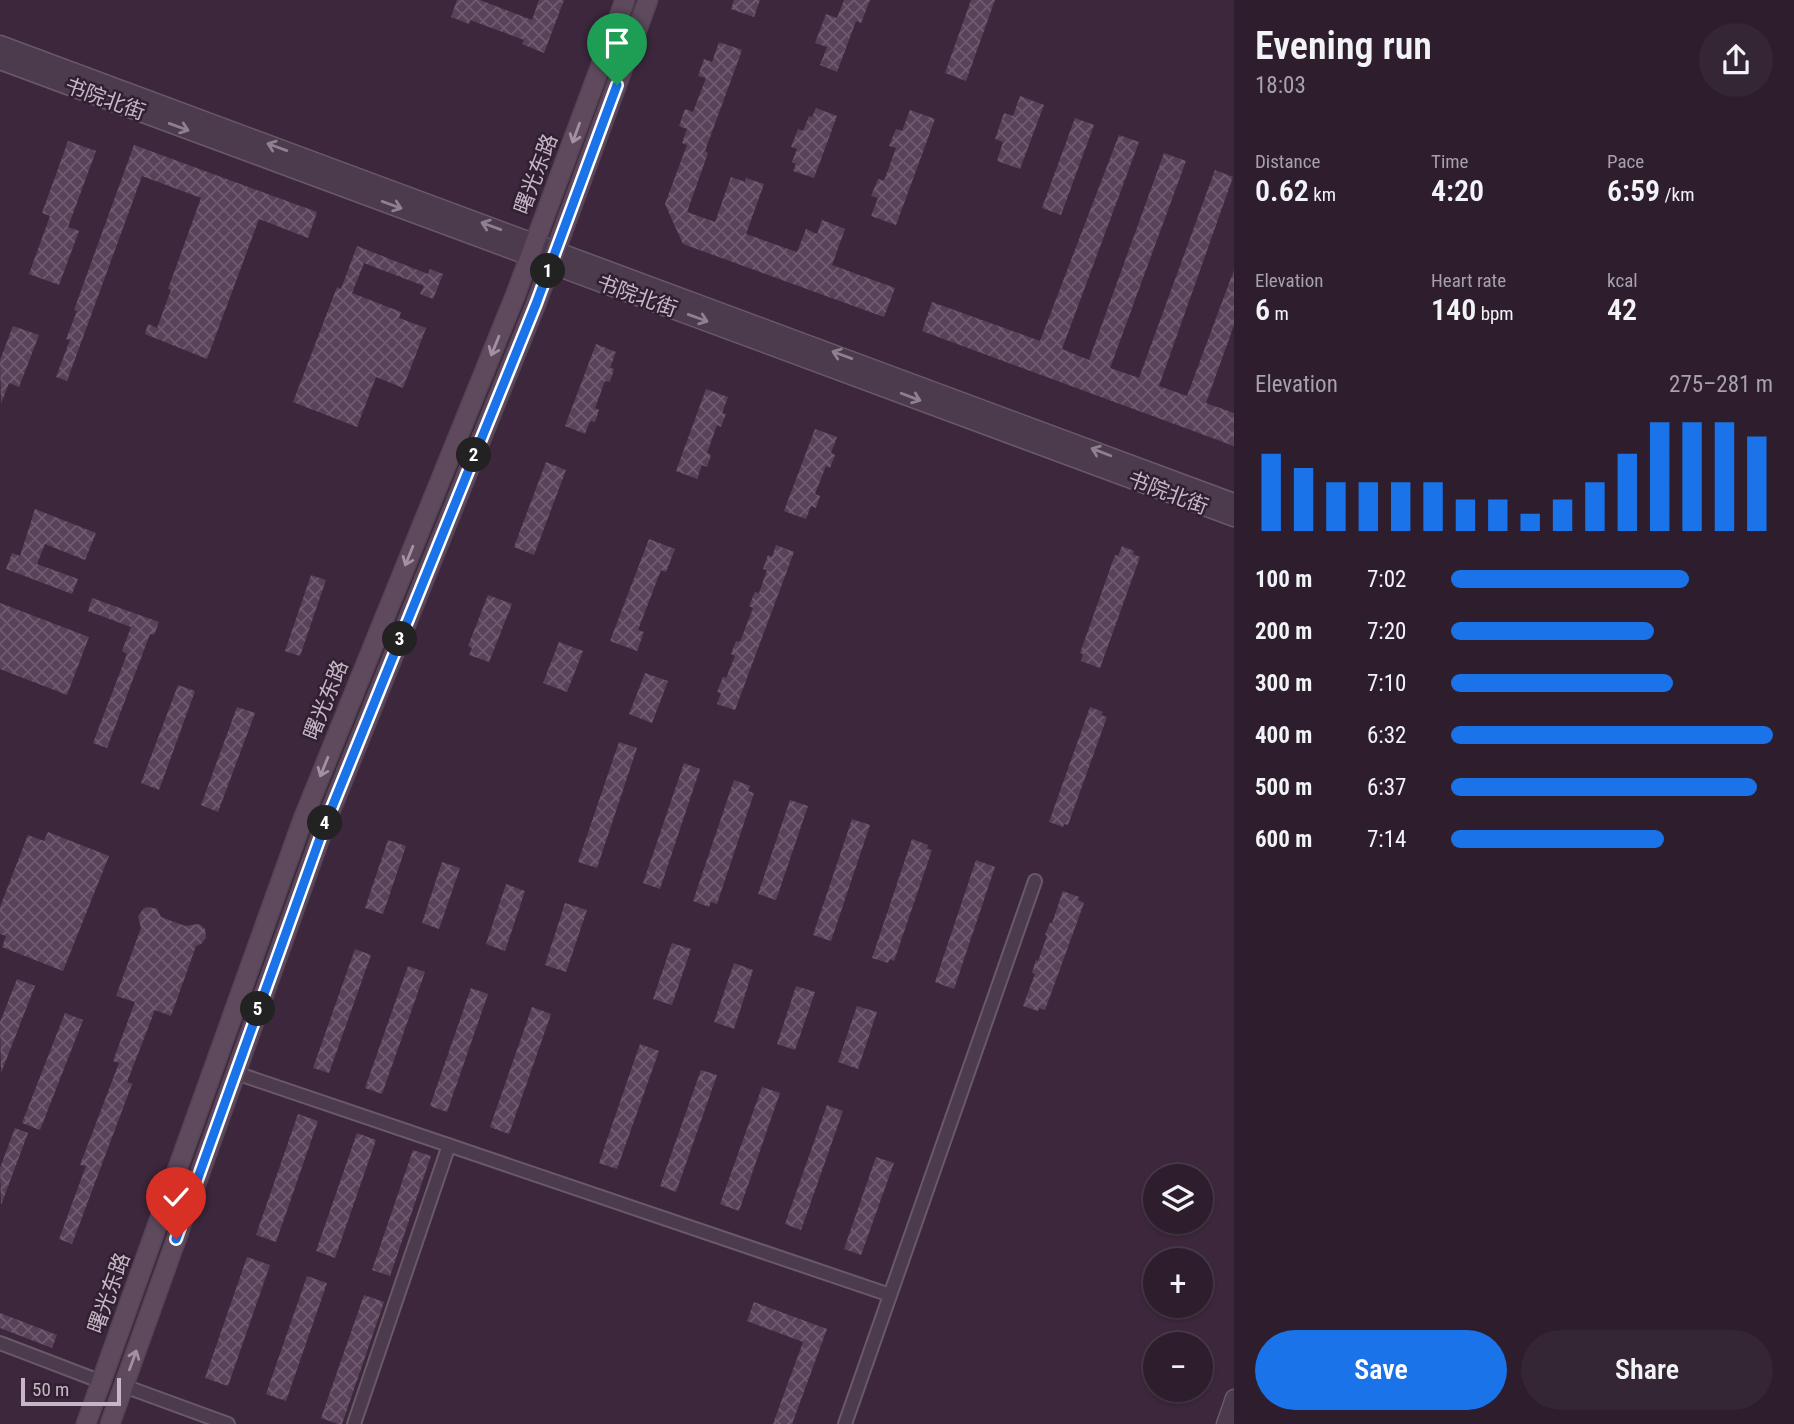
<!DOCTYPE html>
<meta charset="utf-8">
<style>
body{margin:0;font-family:"Roboto Condensed","Noto Sans SC",sans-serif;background:#352635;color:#f1f3f6;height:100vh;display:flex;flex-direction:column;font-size:26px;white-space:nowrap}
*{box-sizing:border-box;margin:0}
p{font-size:23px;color:#a7a2aa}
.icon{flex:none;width:38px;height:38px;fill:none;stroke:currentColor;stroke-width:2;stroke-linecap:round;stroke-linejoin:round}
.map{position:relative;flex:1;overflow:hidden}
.drawer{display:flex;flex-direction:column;background:#2d1d2d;width:560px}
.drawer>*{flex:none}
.buttons{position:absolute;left:1143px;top:1164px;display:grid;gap:14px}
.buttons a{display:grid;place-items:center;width:70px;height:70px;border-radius:50%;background:#2d1d2d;box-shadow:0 2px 5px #0004,0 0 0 2px #483b49;font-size:35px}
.scale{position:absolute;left:21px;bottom:18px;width:100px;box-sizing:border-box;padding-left:7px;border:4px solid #c7b7c6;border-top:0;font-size:19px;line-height:24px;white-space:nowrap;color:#c7b7c6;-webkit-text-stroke:5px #312031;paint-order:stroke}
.pin{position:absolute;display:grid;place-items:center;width:60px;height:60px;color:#fff;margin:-72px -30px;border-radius:50% 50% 50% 0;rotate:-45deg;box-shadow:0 0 7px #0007}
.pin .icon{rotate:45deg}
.km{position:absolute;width:35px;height:35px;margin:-18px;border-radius:50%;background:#222;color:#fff;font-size:19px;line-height:35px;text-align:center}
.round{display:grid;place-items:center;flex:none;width:74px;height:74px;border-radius:37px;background:#352635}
.headline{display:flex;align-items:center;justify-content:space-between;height:119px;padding:0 21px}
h1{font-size:38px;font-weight:600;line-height:52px}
.figures{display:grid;grid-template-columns:repeat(3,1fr);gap:10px;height:119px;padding:7px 21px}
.figures div{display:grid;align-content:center}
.figures b{font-size:30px;font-weight:600}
.figures small{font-size:19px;font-weight:400}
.figures p{font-size:19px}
.chart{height:196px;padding:14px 21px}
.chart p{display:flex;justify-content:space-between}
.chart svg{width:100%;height:126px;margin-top:7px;stroke:#1a73e8;stroke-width:6}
.cta{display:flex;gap:14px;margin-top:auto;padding:14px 21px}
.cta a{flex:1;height:80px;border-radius:42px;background:#1a73e8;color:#fff;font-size:28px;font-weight:600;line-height:80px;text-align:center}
.cta a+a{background:#352635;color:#f1f3f6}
ul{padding:0 21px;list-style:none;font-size:23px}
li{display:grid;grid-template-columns:112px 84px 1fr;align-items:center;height:52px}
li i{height:18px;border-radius:9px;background:#1a73e8}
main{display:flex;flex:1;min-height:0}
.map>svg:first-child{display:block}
.building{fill:url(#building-cross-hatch)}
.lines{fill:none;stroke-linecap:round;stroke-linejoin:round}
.minor-casing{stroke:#6a5969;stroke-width:16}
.tertiary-casing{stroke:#6a5969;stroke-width:19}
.secondary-casing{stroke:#545;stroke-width:21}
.minor{stroke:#4c3b4c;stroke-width:12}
.tertiary{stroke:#4c3b4c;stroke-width:16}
.secondary{stroke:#5f495d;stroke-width:18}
.oneway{stroke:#907f8f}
.oneway2{stroke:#a390a1}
.route-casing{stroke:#fff;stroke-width:14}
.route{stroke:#1a73e8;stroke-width:9}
.labels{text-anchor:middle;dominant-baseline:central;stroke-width:5;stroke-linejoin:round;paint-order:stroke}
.street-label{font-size:21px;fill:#c7b7c6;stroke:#312031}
</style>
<main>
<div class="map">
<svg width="1234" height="1424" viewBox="0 0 1234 1424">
<defs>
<pattern id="building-cross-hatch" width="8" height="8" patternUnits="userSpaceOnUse" patternTransform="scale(1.75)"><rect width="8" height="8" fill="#594259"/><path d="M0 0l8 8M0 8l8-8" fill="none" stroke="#6f5b6f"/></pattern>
</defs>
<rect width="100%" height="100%" fill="#3c273c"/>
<path class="building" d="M457 0H480L532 20 539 0H564L544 53 522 44 524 40 470 20 469 24 451 17Z
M734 0H760L754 17 731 9Z
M844 0H870L861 23 856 21 837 72 820 65 827 47 815 43 826 14 837 18Z
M971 0H995L966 81 945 73Z
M719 42 742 50 705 151 708 153 687 212 715 222 731 177 745 182 746 178 764 184 746 234 797 252 806 229 817 234 822 220 845 229 832 265 895 288 884 317 683 244 665 204 687 145 682 143 687 129 679 126 685 109 693 112 706 78 698 76 704 59 712 62Z
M1020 96 1044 105 1020 169 997 161 1003 142 995 139 1004 113 1013 116Z
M816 108 837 116 814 178 793 171 796 164 792 162 797 149 791 147 798 129 803 131 809 116 812 117Z
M910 110 935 119 896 225 871 216 878 198 871 196 878 179 884 181 896 148 889 146 896 129 902 131Z
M1075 118 1094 125 1061 215 1042 208Z
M1119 135 1139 142 1062 349 1089 360 1164 153 1186 161 1110 368 1139 378 1215 170 1233 177 1159 386 1187 396 1234 270V325L1206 403 1234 413V446L922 331 932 302 1040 341Z
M68 141 96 151 68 227 79 231 59 285 29 274 50 216 42 213Z
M134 145 317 212 308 238 259 219 207 359 145 334 148 324 157 328 171 290 168 289 201 198 142 176 67 381 56 377 70 340 66 339 77 311 74 310Z
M357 246 428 274 430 269 443 274 433 299 420 294 424 286 364 263 352 293 401 312 399 318 426 328 403 388 376 377 357 427 293 402 337 287 341 289Z
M13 326 39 335 19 387 9 383 1 404 0 360Z
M596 344 616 352 610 368 614 369 610 382 605 381 595 408 599 410 595 422 590 421 585 434 565 426Z
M706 389 728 397 722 413 726 414 721 427 717 425 707 453 711 455 707 467 702 465 697 479 676 471Z
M815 429 837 437 831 453 835 455 830 468 826 466 815 494 820 496 816 508 811 506 806 519 784 511Z
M546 462 566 470 534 555 514 547Z
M35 509 96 533 85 560 45 544 37 564 78 579 72 594 6 569 12 553 20 556Z
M649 539 675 549 666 572 661 570 638 630 644 632 637 651 610 641Z
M776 545 794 552 735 710 717 704 721 693 717 692 723 677 726 678 735 656 731 654 736 641 740 642 753 608 749 606 755 592 759 593 767 570 763 569 768 555 772 557Z
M1122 546 1134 551 1133 554 1140 557 1100 668 1081 661 1083 654 1080 653 1115 555 1118 556Z
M311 575 326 580 300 656 285 651Z
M488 595 512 604 489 662 469 655 472 648 468 646Z
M92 598 159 622 154 635 150 634 107 748 93 743 127 654 122 651 131 627 88 611Z
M0 603 89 637 67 695 0 669Z
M559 642 583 651 567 692 543 683Z
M645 673 668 681 652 723 629 714Z
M178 685 195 691 159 790 141 783Z
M237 707 255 713 218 812 201 805Z
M1090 707 1103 712 1101 715 1107 717 1068 825 1064 824 1063 827 1049 822Z
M619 742 637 748 597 868 578 862Z
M684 763 700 769 660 889 643 883Z
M734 780 750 786 748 791 754 793 717 904 711 902 709 907 693 901Z
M790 800 808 806 776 900 758 894Z
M852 819 870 825 831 941 813 935Z
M48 832 109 856 63 971 2 947 6 936 0 934V907L28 835 44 841Z
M912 839 928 845 927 849 932 850 894 961 890 959 888 963 872 958Z
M388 840 406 846 383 914 365 908Z
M976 860 995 867 954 989 935 982Z
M442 862 460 868 439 929 422 923Z
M506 884 525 891 505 951 486 944Z
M1063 891 1079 897 1078 900 1084 903 1045 1010 1039 1008 1038 1011 1023 1006 1035 974 1032 973 1036 960 1038 961 1047 936 1045 935 1050 923H1052Z
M565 903 587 910 566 972 545 965Z
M148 907 157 909 161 917 185 926 199 924 205 929 206 938 201 944 196 946 171 1016 155 1010 127 1082 132 1084 72 1244 59 1239 86 1166 80 1165 119 1063 113 1061 135 1002 116 996 141 928 138 916 144 908Z
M672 943 691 949 672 1005 653 999Z
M355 949 371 955 329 1073 313 1068Z
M734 963 753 970 734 1029 714 1022Z
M408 966 425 972 382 1094 365 1088Z
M17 979 35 986 1 1073 0 1022Z
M796 986 815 992 795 1050 777 1044Z
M471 988 488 994 447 1112 430 1106Z
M857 1006 877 1012 858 1069 838 1062Z
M532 1007 551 1014 509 1134 490 1127Z
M65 1013 83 1020 40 1130 22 1123Z
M640 1044 659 1051 617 1169 599 1163Z
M701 1070 717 1075 676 1192 660 1186Z
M762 1087 780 1093 739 1211 720 1204Z
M827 1105 843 1111 801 1230 785 1224Z
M298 1114 318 1121 276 1242 256 1235Z
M15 1128 28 1133 1 1205 0 1168Z
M357 1133 376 1140 335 1258 316 1251Z
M413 1150 431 1156 390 1276 372 1270Z
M876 1157 894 1163 861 1255 844 1249Z
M247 1257 270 1265 228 1386 205 1378Z
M307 1276 327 1283 286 1401 266 1394Z
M364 1295 384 1302 342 1424H338L321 1418Z
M754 1302 827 1329 792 1424H773L803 1342 747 1321Z
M0 1313 57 1335 52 1348 0 1328Z"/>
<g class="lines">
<g class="minor-casing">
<path id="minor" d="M236 1073 890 1295
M0 1343 102 1382
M124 1386 228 1424
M354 1424 449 1145
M845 1424 1035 881"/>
</g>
<g class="tertiary-casing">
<path id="tertiary" d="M0 44 1234 502
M0 61 1234 518
M1225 1424 1234 1398"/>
</g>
<g class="secondary-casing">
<path id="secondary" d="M86 1424 303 819 515 296 625 0
M110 1424 324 827 536 304 648 0"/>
</g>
<use href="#minor" class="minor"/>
<use href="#tertiary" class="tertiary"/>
<use href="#secondary" class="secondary"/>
</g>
<defs><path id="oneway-shaft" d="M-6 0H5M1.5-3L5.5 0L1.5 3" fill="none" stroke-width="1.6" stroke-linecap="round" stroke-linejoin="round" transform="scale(1.75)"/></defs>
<g class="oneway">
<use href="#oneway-shaft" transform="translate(179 127) rotate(20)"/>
<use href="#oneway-shaft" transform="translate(277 147) rotate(-160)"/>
<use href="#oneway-shaft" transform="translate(392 205) rotate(20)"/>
<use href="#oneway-shaft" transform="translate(491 226) rotate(-160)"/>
<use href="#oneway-shaft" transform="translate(698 318) rotate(20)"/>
<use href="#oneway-shaft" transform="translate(842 355) rotate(-160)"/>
<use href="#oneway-shaft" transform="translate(911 397) rotate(21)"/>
<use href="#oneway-shaft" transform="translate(1101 452) rotate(-159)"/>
</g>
<g class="oneway2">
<use href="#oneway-shaft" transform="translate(576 133) rotate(110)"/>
<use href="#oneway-shaft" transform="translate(495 346) rotate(112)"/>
<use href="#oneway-shaft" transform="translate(409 556) rotate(112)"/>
<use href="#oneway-shaft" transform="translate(324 767) rotate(112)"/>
<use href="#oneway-shaft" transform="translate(133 1360) rotate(-70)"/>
</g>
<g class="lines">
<g class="route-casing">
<path id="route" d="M176 1239 324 827 536 304 617 85"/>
</g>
<use href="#route" class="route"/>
</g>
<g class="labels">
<g class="street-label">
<text transform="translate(105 99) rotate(20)">书院北街</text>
<text transform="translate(536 174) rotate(-69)">曙光东路</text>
<text transform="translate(637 296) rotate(20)">书院北街</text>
<text transform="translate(1168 493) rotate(21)">书院北街</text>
<text transform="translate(326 700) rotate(-68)">曙光东路</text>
<text transform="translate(109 1293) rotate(-70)">曙光东路</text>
</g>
</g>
</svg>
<div class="buttons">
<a><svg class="icon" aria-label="layers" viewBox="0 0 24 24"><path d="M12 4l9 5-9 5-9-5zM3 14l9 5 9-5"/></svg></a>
<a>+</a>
<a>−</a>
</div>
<div class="scale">50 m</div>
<div class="pin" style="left:617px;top:85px;background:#1e9e55"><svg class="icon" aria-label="arrive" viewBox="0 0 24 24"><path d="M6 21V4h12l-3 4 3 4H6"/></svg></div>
<div class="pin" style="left:176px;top:1239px;background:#d93025"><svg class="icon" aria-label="check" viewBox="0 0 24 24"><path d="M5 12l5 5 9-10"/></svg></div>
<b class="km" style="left:548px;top:271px">1</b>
<b class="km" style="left:474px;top:455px">2</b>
<b class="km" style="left:400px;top:639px">3</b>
<b class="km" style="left:325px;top:823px">4</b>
<b class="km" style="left:258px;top:1009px">5</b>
</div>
<section class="drawer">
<div class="headline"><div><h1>Evening run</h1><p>18:03</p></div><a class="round"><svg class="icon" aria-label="share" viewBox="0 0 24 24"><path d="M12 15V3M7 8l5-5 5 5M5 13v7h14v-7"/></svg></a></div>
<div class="figures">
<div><p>Distance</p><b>0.62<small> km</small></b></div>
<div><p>Time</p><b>4:20</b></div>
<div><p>Pace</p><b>6:59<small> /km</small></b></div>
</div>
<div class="figures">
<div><p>Elevation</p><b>6<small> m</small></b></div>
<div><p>Heart rate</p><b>140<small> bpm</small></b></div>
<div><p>kcal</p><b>42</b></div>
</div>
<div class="chart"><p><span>Elevation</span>275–281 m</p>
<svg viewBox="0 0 160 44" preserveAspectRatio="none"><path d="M5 44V17M15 44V22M25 44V27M35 44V27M45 44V27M55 44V27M65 44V33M75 44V33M85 44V38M95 44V33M105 44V27M115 44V17M125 44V6M135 44V6M145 44V6M155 44V11"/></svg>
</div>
<ul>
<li><b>100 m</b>7:02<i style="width:74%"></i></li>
<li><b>200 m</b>7:20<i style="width:63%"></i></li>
<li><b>300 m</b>7:10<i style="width:69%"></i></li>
<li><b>400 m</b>6:32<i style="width:100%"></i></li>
<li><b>500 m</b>6:37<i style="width:95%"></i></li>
<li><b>600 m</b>7:14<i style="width:66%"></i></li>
</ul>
<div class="cta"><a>Save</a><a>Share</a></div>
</section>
</main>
